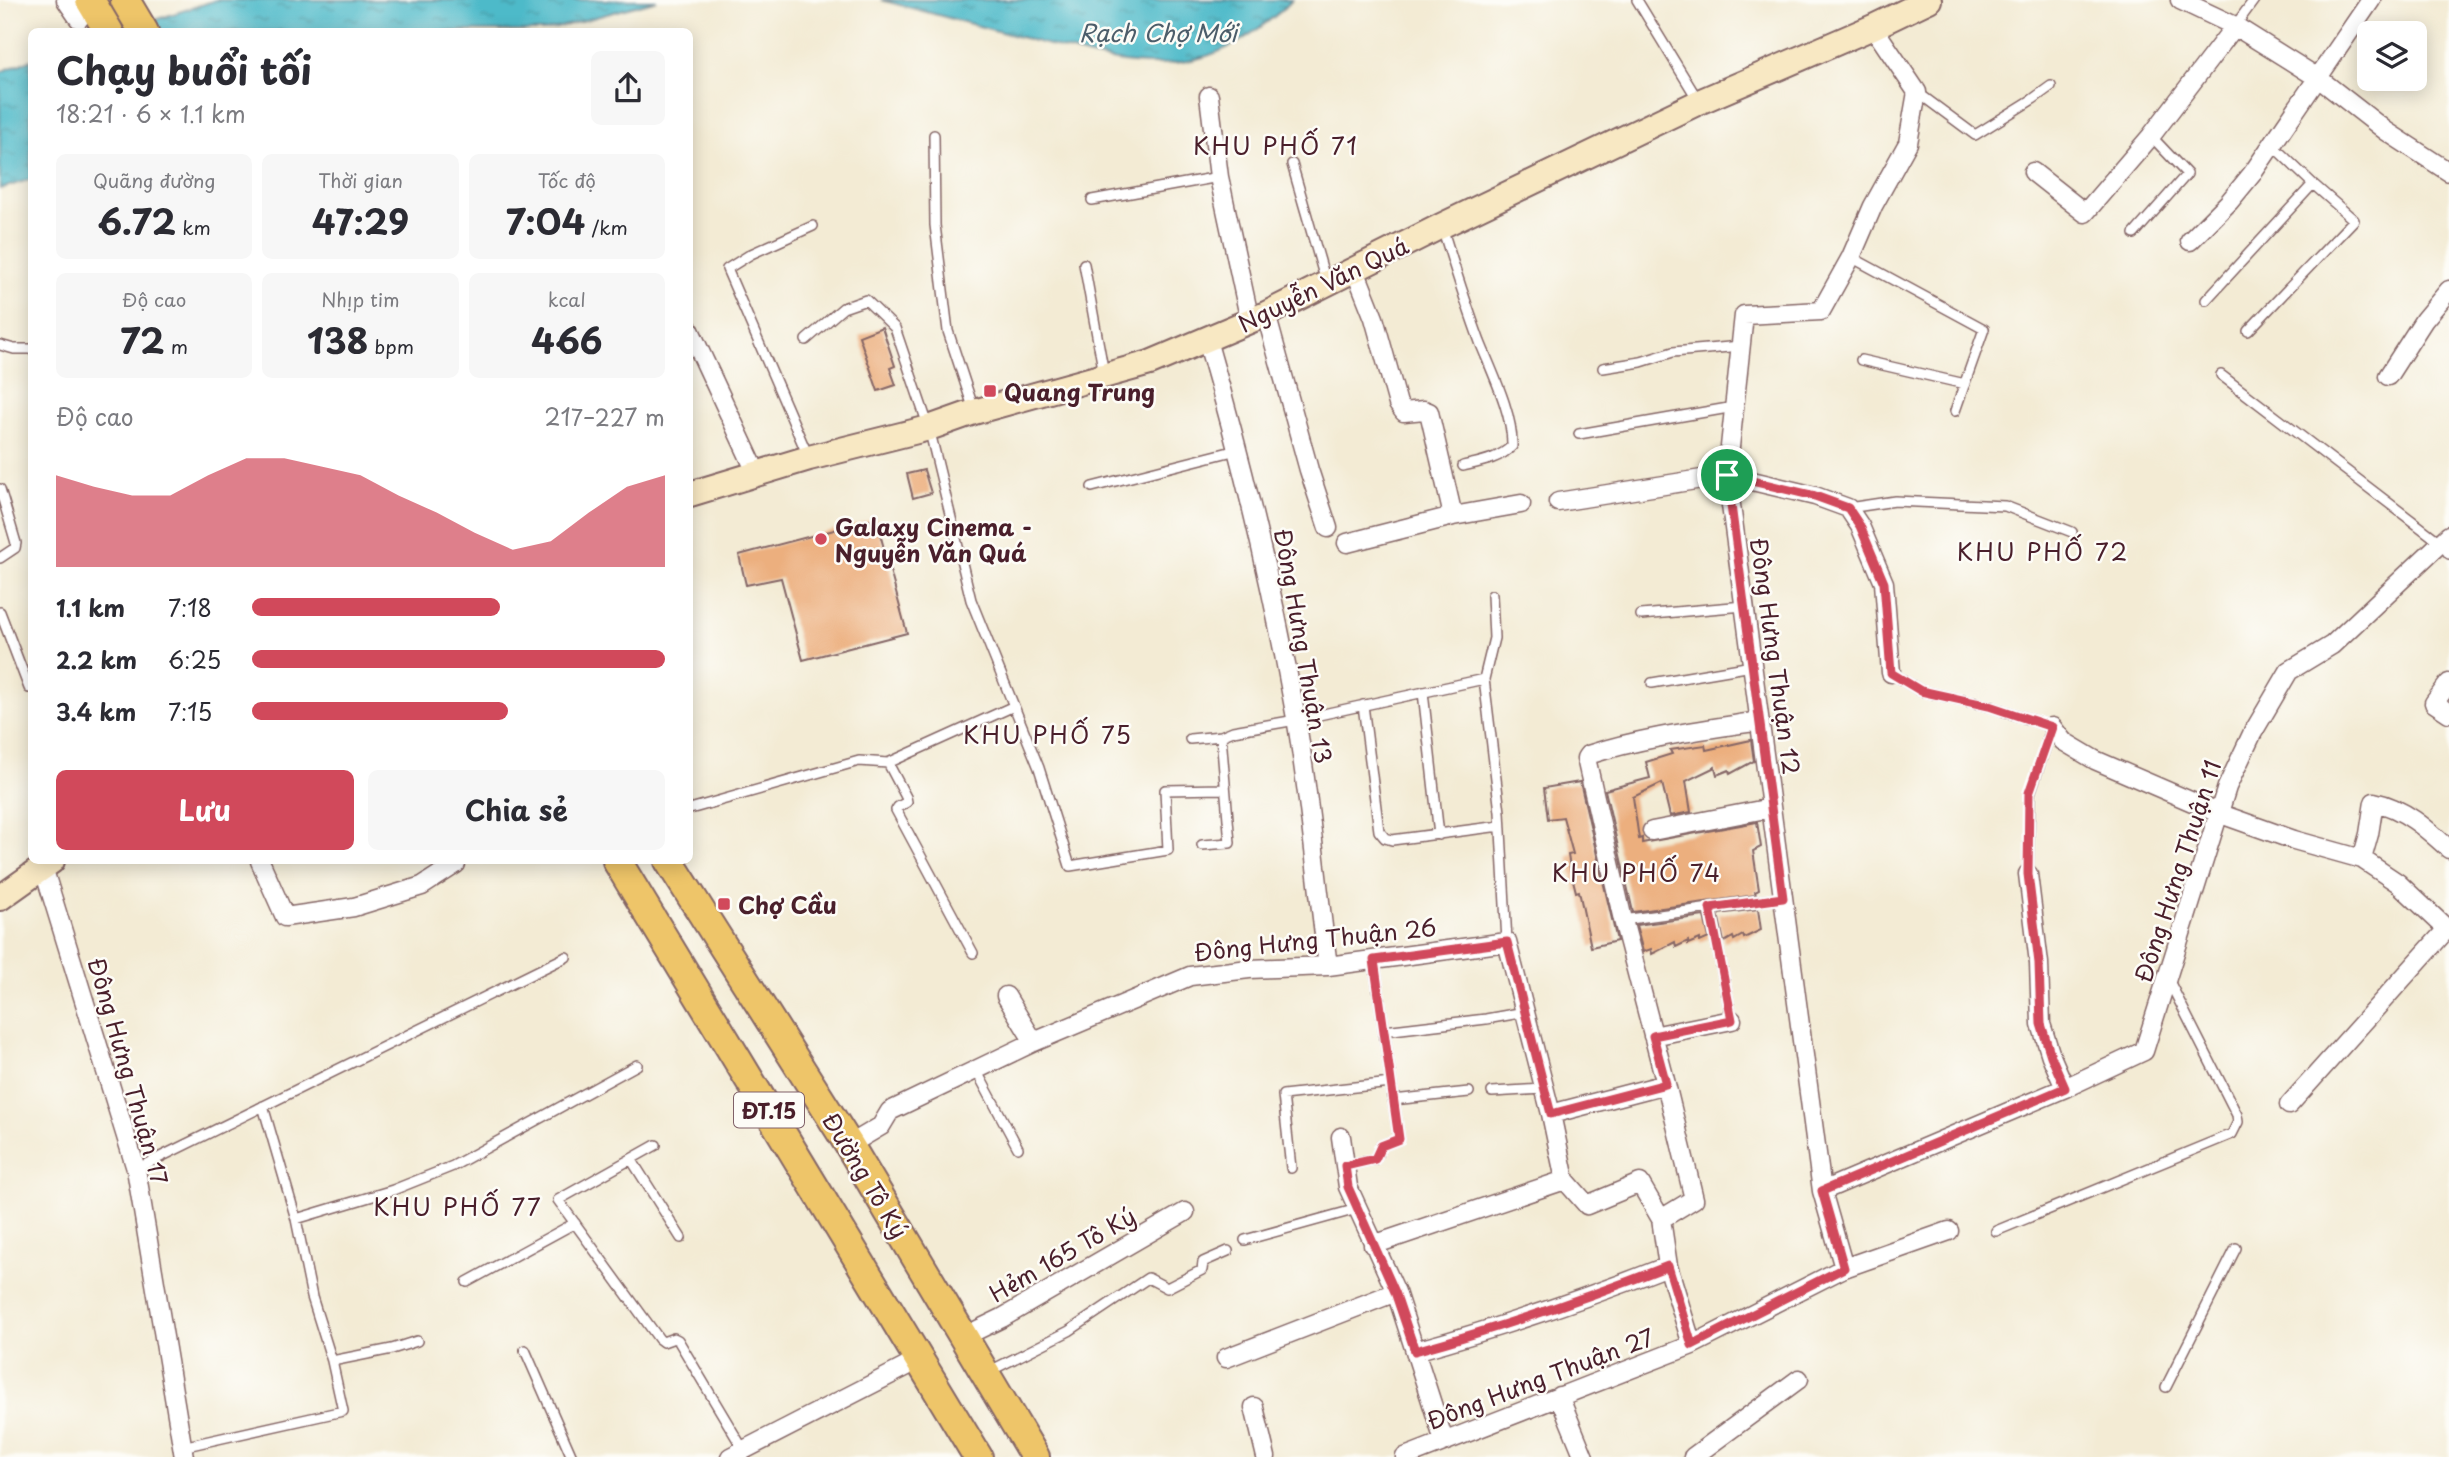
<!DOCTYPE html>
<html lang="vi">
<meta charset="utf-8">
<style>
body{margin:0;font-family:"Playpen Sans",sans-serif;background:#f7f7f7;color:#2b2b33;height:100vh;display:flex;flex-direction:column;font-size:26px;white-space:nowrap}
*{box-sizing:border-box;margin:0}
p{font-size:23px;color:#7c7c81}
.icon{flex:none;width:38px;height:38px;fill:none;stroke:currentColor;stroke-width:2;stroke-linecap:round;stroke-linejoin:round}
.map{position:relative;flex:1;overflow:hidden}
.panel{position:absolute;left:28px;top:28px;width:665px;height:836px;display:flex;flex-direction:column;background:#fff;border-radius:10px;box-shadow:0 4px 18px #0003}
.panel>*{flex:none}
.fabs{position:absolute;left:2357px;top:21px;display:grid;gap:14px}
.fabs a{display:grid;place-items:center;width:70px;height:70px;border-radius:10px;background:#fff;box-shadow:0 4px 18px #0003;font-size:35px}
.pin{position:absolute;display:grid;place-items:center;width:60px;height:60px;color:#fff;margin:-30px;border:4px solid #fff;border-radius:50%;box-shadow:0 2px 7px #0007}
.round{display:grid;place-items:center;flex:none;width:74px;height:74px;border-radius:10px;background:#f7f7f7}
.overview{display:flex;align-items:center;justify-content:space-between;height:119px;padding:0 28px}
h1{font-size:38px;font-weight:700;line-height:52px}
.stats{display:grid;grid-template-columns:repeat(3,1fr);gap:10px;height:119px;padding:7px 28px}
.stats div{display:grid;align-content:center;border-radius:10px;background:#f7f7f7;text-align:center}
.stats b{font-size:35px;font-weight:700}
.stats small{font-size:19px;font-weight:400}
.stats p{font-size:19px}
.chart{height:196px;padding:14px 28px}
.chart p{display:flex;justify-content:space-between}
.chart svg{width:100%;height:126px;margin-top:7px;fill:#d1495b;opacity:.7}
.cta{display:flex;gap:14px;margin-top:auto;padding:14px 28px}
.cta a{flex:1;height:80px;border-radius:10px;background:#d1495b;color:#fff;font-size:28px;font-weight:700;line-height:80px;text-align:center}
.cta a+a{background:#f7f7f7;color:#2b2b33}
ul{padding:0 28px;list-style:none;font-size:23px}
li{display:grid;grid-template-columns:112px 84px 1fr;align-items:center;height:52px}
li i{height:18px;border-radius:9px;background:#d1495b}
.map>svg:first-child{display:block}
.water{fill:url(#water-ripples);stroke:#4c6c7a;stroke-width:2}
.building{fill:#ecaf7e}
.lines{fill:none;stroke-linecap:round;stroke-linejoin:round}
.lane-casing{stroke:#856666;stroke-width:12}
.street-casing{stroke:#856666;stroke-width:21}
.secondary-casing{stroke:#856666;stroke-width:28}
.primary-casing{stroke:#856666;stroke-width:32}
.lane{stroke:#fff;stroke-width:9}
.street{stroke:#fff;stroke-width:18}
.secondary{stroke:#f8e8c3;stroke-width:24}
.primary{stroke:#eec569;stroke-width:28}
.route-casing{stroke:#fff;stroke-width:14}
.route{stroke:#d1495b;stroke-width:9}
.poi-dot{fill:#d1495b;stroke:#fdfcf7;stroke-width:2.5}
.labels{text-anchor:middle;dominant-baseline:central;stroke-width:5;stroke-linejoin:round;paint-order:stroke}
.shield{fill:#fdfcf7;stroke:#806168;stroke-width:2}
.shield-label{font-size:21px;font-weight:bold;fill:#4a1f2b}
.street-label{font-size:23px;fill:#4a1f2b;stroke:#fdfcf7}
.poi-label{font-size:23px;font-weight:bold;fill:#4a1f2b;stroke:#fdfcf7;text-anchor:start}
.water-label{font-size:24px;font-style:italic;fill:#4c5d6a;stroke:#fdfcf7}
.neighbourhood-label{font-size:24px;letter-spacing:2px;fill:#4a1f2b;stroke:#fdfcf7}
</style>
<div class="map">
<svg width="2449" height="1457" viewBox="0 0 2449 1457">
<defs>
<pattern id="water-ripples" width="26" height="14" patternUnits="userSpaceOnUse" patternTransform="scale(1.75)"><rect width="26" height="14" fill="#4ebac9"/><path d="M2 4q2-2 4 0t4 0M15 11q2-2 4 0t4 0" fill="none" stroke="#4397a3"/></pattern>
</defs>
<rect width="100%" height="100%" fill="#fdfcf7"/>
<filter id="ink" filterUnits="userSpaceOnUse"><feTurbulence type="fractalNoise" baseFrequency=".0143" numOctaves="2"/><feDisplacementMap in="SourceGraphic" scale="14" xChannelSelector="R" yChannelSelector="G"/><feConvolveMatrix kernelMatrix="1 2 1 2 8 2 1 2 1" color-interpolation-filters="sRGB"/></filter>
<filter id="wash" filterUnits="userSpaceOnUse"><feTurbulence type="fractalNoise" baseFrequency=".00686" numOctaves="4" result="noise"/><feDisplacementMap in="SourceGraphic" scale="28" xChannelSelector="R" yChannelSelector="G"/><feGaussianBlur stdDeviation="1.57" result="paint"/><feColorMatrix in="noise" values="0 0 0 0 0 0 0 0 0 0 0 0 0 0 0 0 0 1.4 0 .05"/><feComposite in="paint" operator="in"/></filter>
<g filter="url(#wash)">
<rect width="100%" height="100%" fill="#f3ebd4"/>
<path class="water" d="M216 0H657L546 31 118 32Z
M881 0H1292C1282 12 1268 21 1255 31 1179 87 1103 60 1020 37 974 25 928 12 881 0Z
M31 60V179L0 189V72Z"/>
<g id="blocks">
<path class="building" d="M882 327 895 366 890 368 896 385 878 391 859 336Z
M924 470 931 493 913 498 907 474Z
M876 519 907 633 803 660 781 578 746 585 739 555Z
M1751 740 1754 761 1730 774 1729 770 1717 775 1715 767 1686 781 1691 812 1670 816 1662 783 1633 797 1639 839 1642 838V843L1757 822 1761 847 1753 851 1759 890 1755 892 1756 895 1633 912 1605 790 1650 778 1646 762 1672 754 1670 750 1705 745 1706 750Z
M1580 782 1617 941 1591 947 1579 891 1576 892 1570 868 1568 855 1573 854 1563 817 1548 819 1544 788Z
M1758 909 1761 930 1744 938 1743 935 1734 940 1733 937 1724 942 1718 914Z
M1704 916 1709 938 1700 942V939L1688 944V941L1676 947 1675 942 1652 954 1651 949 1643 952 1636 925Z"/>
</g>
</g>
<g filter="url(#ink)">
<use href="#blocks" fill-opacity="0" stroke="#856666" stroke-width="2"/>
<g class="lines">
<g class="lane-casing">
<path id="lane" d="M1637 0 1698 100
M2235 26 2254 0
M1917 92 1975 135 2033 99 2051 86
M934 135 935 225 948 331 974 410
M1292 164 1326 282
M1092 200 1219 177
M1442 227C1454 266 1466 304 1480 342 1492 372 1513 414 1512 446 1499 459 1480 462 1463 466
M2134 234 2187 174 2151 136
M1851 257 1984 329 1955 411
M1084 264 1104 374
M2206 300 2313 184 2272 145
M2248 331 2354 220 2313 184
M806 340 843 308 866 300 895 328 929 428 971 600 1039 768 1070 866 1168 850 1165 790 1224 789
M0 345 14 349H32
M1861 360 1965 384
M1603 368 1641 362 1673 352 1741 346
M2221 375 2441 543 2449 554
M1579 434 1734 407
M808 456 727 269 751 254 813 226
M1092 487 1237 450
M0 489 16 543 15 548 0 558
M1848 508 1895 501 2005 506 2072 532
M0 612 29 688
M1641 615 1744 606
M1891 673 1921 691 1989 706 2052 727 2030 793 2028 874
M1484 679 1494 638 1492 595
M1652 683 1752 666
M1423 692 1439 835
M1363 705 1379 831 1385 838 1392 840 1500 826
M1190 739 1221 736
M888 763 906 797 907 802 898 807 896 810 973 953
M690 809 859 761 888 763 1014 706
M1202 845 1230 843 1221 736 1233 731 1296 720 1484 679 1500 812 1507 942
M1710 908 1732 1020
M1623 920 1783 898
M1384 1031 1486 1019 1525 1012
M976 1070 1018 1148
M1492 1092 1544 1089
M1393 1100 1469 1092
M263 1106 296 1219 393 1190 453 1166 637 1065
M656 1145 558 1200 659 1339 663 1342 674 1338 678 1340 743 1449
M631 1159 681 1238
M1345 1166 1375 1159 1381 1146 1399 1139 1374 960
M1291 1168 1283 1095 1391 1083
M136 1169 566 957
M1996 1231 2232 1134 2238 1122 2237 1115 2168 979
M1245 1240 1357 1209
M467 1282 575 1223
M525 1350 572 1457
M332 1361 392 1349 417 1341
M988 1372 1069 1331 1148 1278 1167 1288 1202 1270 1203 1262 1228 1251
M2166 1387 2236 1248
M182 1447 343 1411 332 1361 312 1297 296 1219"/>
</g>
<g class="street-casing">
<path id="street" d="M66 0 79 19
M2180 0 2235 26 2318 78 2386 131 2449 172
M1209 96 1219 177 1250 321
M2033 172 2085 213 2151 136 2235 26
M2190 241 2229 202 2252 174 2371 0
M1355 270 1374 318 1398 404 1404 412 1424 410 1429 412 1453 516
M1266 314 1309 470 1328 528
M690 330 757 474
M1207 340C1243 464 1273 590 1296 718 1310 800 1317 884 1328 966
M2388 376 2424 320 2449 290
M1558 502 1727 475 1815 496 1848 508 1860 526 1884 583 1891 673
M1347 543 1453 516 1521 504
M2449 683 2434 703 2449 713
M2052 727 2063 741 2095 760 2218 813 2294 840 2362 859 2398 883 2449 931
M1652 831 1771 808
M2362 859 2369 834 2374 802C2404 808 2427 829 2449 849
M260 861 285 917 354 907 422 886 456 864
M43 867 136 1169 184 1457
M2028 874 2039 963 2041 1024 2051 1056 2065 1088
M1006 996 1034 1042
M1653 1036 1732 1020
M1666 1084 1623 920 1586 758 1588 755C1643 737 1702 730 1760 721
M2289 1105 2447 929
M1551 1114 1666 1084 1694 1199 1661 1219 1668 1266 1692 1345
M1341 1137 1348 1187 1396 1292 1444 1441
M849 1145 881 1126 890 1111 1034 1042 1190 976 1249 969 1328 966 1507 942 1551 1114 1565 1180 1373 1245
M1565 1180 1587 1205 1640 1183 1661 1219
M1822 1191 1727 475 1744 315 1821 311 1851 257 1873 206 1908 143 1917 92 1873 27
M1949 1231 1844 1268 1822 1191 2065 1088 2144 1051 2227 787 2252 734 2289 671 2332 645 2449 535
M963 1337 1002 1318 1185 1212
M1415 1351C1502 1327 1584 1299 1668 1266
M1226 1358 1396 1292
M1559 1396 1584 1457
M1254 1407 1266 1457
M730 1457 921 1359
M1405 1457 1692 1345 1844 1268
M1693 1457 1799 1379"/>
</g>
<g class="secondary-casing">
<path id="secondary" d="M690 494 809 458 929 428 974 412 1150 363 1266 314 1441 226 1699 102 1873 27 1929 0
M0 898 52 861"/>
</g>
<g class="primary-casing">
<path id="primary" d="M90 0 109 32
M125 0 144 32
M617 861 978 1457
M669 861 849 1145 1035 1457"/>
</g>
<use href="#lane" class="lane"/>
<use href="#street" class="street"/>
<use href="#secondary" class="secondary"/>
<use href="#primary" class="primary"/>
</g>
</g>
<g class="lines" filter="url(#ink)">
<g class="route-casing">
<path id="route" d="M1727 475 1815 496 1848 508 1860 526 1884 583 1891 673 1921 691 1989 706 2052 727 2029 793 2028 874 2039 963 2041 1024 2051 1056 2065 1088 1822 1191 1844 1268 1692 1345 1668 1266C1584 1299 1502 1327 1415 1351L1395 1292 1348 1187 1345 1166 1375 1159 1381 1146 1399 1139 1374 960 1507 942 1551 1114 1666 1084 1653 1036 1732 1020 1710 908 1783 898Z"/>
</g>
<use href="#route" class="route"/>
</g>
<g class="poi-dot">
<rect x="983" y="384" width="14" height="14" rx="3.5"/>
<circle cx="821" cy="539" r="7"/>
<rect x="717" y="897" width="14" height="14" rx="3.5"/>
</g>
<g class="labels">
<rect class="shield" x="734" y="1092.5" width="70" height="35" rx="5"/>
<g class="shield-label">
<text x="769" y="1110">ĐT.15</text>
</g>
<g class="street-label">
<text transform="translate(1323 284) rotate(-26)">Nguyễn Văn Quá</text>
<text transform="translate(1304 646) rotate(80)">Đông Hưng Thuận 13</text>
<text transform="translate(1776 656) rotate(82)">Đông Hưng Thuận 12</text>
<text transform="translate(2177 871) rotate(-72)">Đông Hưng Thuận 11</text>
<text transform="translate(1315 939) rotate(-6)">Đông Hưng Thuận 26</text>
<text transform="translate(129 1071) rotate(74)">Đông Hưng Thuận 17</text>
<text transform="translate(866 1175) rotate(59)">Đường Tô Ký</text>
<text transform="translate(1062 1254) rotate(-30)">Hẻm 165 Tô Ký</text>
<text transform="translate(1540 1378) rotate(-21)">Đông Hưng Thuận 27</text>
</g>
<g class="poi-label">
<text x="1004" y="391">Quang Trung</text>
<text x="835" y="526">Galaxy Cinema -<tspan x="835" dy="26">Nguyễn Văn Quá</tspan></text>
<text x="738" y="904">Chợ Cầu</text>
</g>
<g class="water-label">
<text x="1158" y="32">Rạch Chợ Mới</text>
</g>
<g class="neighbourhood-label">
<text x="1276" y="145">KHU PHỐ 71</text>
<text x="2043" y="551">KHU PHỐ 72</text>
<text x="1048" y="734">KHU PHỐ 75</text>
<text x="1637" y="872">KHU PHỐ 74</text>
<text x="458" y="1206">KHU PHỐ 77</text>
</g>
</g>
</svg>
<div class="fabs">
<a><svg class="icon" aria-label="layers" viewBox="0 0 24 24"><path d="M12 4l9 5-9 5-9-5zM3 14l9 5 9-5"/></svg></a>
</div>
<div class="pin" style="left:1727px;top:475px;background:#1e9e55"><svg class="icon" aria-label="arrive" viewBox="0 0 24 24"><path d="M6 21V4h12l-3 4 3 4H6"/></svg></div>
<section class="panel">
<div class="overview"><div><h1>Chạy buổi tối</h1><p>18:21 · 6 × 1.1 km</p></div><a class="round"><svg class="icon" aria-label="share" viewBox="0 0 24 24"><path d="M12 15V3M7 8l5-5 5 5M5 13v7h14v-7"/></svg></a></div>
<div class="stats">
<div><p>Quãng đường</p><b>6.72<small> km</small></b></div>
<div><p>Thời gian</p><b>47:29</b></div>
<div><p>Tốc độ</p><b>7:04<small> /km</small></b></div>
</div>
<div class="stats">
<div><p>Độ cao</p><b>72<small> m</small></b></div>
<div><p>Nhịp tim</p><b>138<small> bpm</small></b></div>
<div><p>kcal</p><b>466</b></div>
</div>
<div class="chart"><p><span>Độ cao</span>217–227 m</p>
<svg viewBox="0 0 160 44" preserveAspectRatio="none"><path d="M0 44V12L10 16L20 19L30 19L40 12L50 6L60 6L70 9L80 12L90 19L100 25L110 32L120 38L130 35L140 25L150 16L160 12V44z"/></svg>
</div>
<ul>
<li><b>1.1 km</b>7:18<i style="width:60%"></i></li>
<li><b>2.2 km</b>6:25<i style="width:100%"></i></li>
<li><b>3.4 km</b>7:15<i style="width:62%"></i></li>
</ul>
<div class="cta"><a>Lưu</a><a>Chia sẻ</a></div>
</section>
</div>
